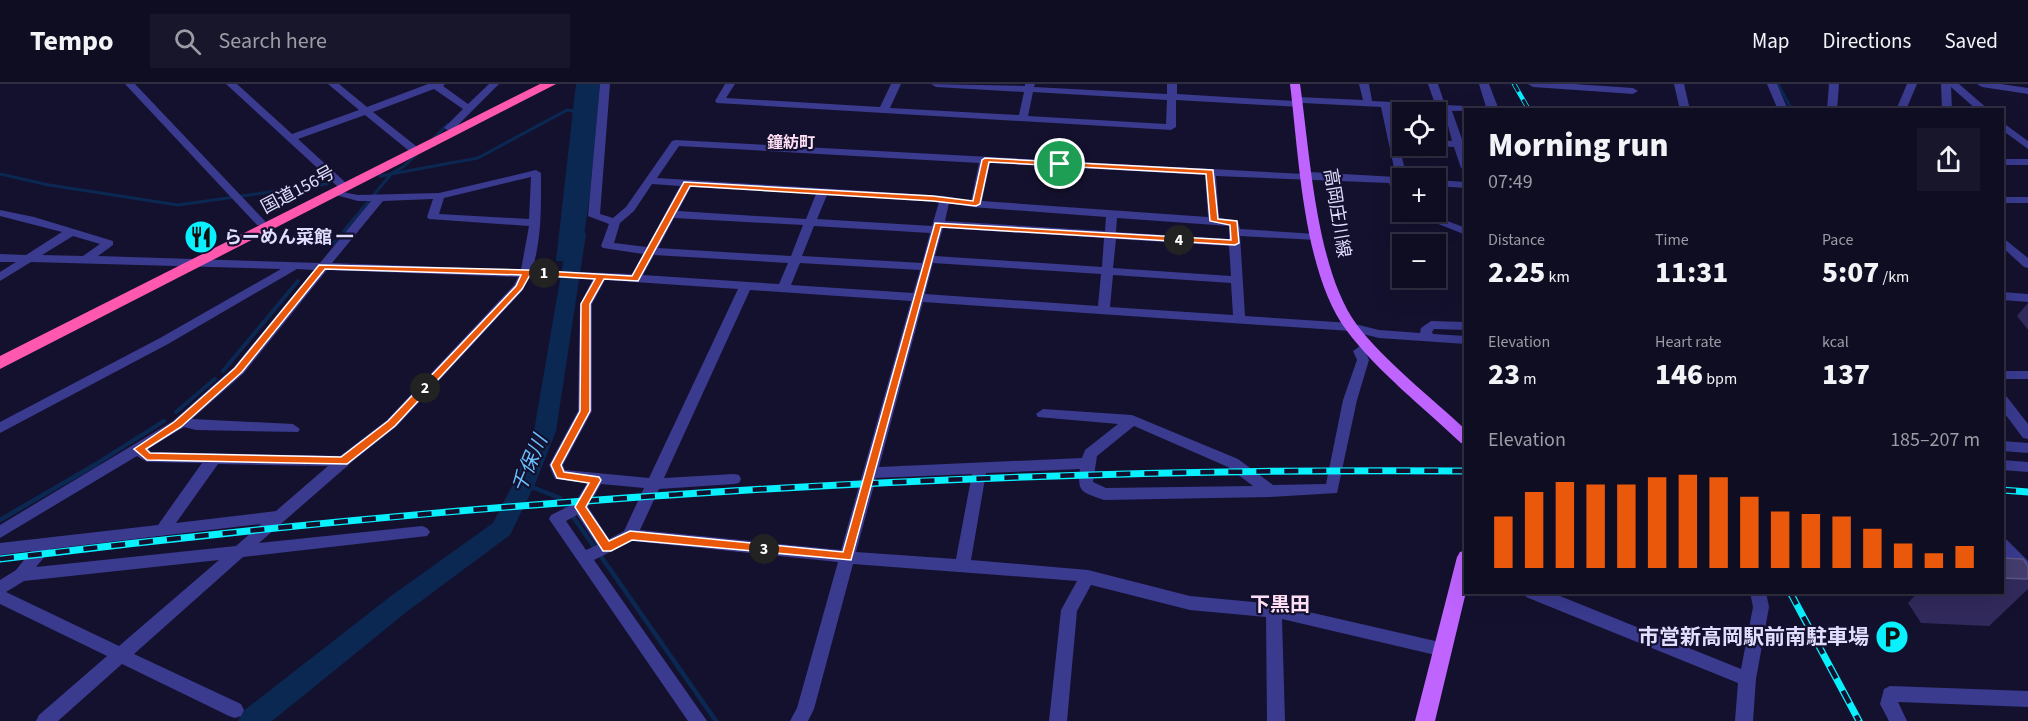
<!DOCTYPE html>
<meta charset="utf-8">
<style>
body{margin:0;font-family:"Source Sans 3","Noto Sans JP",sans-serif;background:#18162a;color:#f1f3f6;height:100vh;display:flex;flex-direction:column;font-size:22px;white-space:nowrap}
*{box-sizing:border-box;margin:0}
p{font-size:20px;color:#9b9ca5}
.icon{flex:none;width:33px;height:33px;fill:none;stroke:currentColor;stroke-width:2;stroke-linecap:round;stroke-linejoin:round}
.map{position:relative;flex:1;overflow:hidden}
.details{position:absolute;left:1464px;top:24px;width:540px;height:486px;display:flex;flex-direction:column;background:#0f0d22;border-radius:0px;box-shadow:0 6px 24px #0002,0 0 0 2px #2f2d40}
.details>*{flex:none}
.tools{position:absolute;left:1392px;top:18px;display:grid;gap:12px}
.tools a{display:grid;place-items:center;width:54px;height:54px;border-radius:0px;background:#0f0d22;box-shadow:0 6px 24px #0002,0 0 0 2px #2f2d40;font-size:30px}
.pin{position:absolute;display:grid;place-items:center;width:51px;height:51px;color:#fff;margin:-26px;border:3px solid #fff;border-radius:50%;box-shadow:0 2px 6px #0007}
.km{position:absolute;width:30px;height:30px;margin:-15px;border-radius:50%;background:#222;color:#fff;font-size:16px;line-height:30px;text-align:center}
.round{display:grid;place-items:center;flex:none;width:63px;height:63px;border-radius:0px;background:#18162a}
.summary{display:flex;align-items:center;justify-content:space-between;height:102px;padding:0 24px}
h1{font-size:33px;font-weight:800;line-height:45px}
.figures{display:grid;grid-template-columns:repeat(3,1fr);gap:9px;height:102px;padding:6px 24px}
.figures div{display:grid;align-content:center}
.figures b{font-size:30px;font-weight:800}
.figures small{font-size:16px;font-weight:400}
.figures p{font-size:16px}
.chart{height:168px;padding:12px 24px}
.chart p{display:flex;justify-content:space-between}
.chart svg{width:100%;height:108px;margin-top:6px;stroke:#ea580c;stroke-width:6}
header{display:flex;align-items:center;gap:36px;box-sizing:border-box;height:84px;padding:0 30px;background:#0f0d22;border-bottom:2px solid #2f2d40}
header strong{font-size:28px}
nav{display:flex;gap:33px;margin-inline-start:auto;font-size:21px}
.search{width:420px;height:54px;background:#18162a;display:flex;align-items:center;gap:15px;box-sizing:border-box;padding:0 21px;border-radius:0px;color:#9b9ca5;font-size:22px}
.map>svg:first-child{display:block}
.water{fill:#0b2853}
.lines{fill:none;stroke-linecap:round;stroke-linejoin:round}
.stream-far2{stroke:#0b2853;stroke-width:3}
.stream-far1{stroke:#0b2853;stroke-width:4}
.stream{stroke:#0b2853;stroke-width:4.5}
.river{fill:#0b2853;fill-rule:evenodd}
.minor{fill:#3a3a8f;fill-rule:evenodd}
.major{fill:#bf64ff;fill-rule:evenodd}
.highway{fill:#ff58ae;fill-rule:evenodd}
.rail-far1-casing{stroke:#09f0ff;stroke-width:4.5}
.rail-casing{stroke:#09f0ff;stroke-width:7}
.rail-far1{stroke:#14112e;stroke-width:3;stroke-dasharray:9;stroke-linecap:butt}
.rail{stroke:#14112e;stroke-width:4.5;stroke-dasharray:14;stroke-linecap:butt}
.wall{fill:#312a5c}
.building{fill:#443d6e;stroke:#5c5684;stroke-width:1.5}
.route{fill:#ea580c;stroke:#fff;stroke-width:1.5;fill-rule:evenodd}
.labels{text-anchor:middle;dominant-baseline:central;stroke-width:4.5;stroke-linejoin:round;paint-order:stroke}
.far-neighbourhood-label{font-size:16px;font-weight:bold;fill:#ffdff5;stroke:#14112e}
.street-label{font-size:18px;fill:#e0ddff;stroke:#14112e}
.poi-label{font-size:18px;font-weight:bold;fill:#e0ddff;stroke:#14112e;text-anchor:start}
.water-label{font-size:20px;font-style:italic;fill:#6bc0ff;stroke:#14112e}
.neighbourhood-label{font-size:20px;font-weight:bold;fill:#ffdff5;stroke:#14112e}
.near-poi-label{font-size:21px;font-weight:bold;fill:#e0ddff;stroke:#14112e;text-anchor:end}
</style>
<header>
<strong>Tempo</strong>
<div class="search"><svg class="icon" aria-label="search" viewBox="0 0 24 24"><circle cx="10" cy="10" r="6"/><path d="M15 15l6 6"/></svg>Search here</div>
<nav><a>Map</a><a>Directions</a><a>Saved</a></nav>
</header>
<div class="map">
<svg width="2028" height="637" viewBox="0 0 2028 637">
<rect width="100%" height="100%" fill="#14112e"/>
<path class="water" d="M576 0H600L590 110 580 178 556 177Z"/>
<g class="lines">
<path class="stream-far2" d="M1778 0 1792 26
M432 56 448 40
M0 90 49 101 178 121 327 100
M380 92 478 74 567 26 579 28
M333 160 392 89 403 83 416 71"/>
<path class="stream-far1" d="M223 287 298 197
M176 328 215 295
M96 380 164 337"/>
<path class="stream" d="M524 400 560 414 595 464
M0 436 98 379
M600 471 716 637"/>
<path class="river" d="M577 145 583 146 586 150 556 347 535 400 510 451 409 526 272 637H238L242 628 391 512 493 439 513 400 534 347 568 150 571 146Z"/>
<path class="minor" d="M125 0H135L265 137V141H257Z
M226 0H237L292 50 359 26 328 0H339L367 23 428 0H445L443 2 468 20 489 0H499L453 46 449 47 444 44 463 25 434 5 373 28 416 62V66H408L365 31 298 55 345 98V102H337Z
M600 0H610L600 130 613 134 626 123 672 57 676 56 1304 90 1309 88 1396 93 1381 23 1303 19 1299 23 1176 16V43L1171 46 717 19 715 17 725 0H735L726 14 880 23 891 0H901L890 24 1019 31 1024 8 936 3 931 0 1025 2V0H1035L1034 3 1167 10V0H1177V10L1294 17 1298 13 1363 16 1359 0H1369L1372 17 1435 20 1428 0H1438L1445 21 1486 23 1479 0H1489L1499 26 1452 27 1463 58H1466V87L1461 84 1454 63 1434 62 1436 56 1452 57 1444 26 1390 24 1407 94H1402V100H1400L1402 125 1396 122 1389 99 1216 92 1219 134 1238 137 1240 145 1316 150 1322 153 1316 156 1240 152 1245 232 1351 239 1379 246 1420 249 1421 244 1431 237 1466 238V246L1434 245 1432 248 1433 250 1466 252V260L1379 254 1351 247 923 218 879 383 1082 374 1085 366 1118 340 1038 333 1036 330 1043 325 1132 331 1238 375 1273 401 1326 400 1343 316 1357 276 1353 267 1363 260H1373L1374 263 1366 269 1369 276 1357 316 1337 409 1270 413 1104 416C1081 408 1077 408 1080 385L986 389 971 476 1088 486 1190 512 1274 520 1444 559 1450 561 1452 566 1450 571 1444 573 1282 535 1285 637H1267L1266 533 1190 526 1091 501 1077 527 1067 637H1049L1061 526 1077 497 853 480 814 625 808 637H790L797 624 838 478 632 457 594 476 707 637H688L549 435 551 431 575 419 587 399 555 395 549 381 578 327 580 220 593 195 529 193 523 206 397 342 353 377 259 459 422 442 427 444 430 448 427 452 243 473 134 570 241 620 244 626 241 632 235 634 229 632 122 580 58 637H36L39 631 107 572 0 520V496L16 486 31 467 0 471V459L158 441 202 379 147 378 137 372 0 454V441L173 337 234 283 314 186 297 185 168 260 0 349V338L160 254 281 185 31 178 0 197V188L16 178H0V170L26 171 62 148 0 132V126L34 133 113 157V161L98 172 320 179 371 117H358L332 110V106L358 111 439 109 536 86 541 89C541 122 542 154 532 186L632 190 643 170 603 164 601 162 609 140 588 132ZM1033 8 1167 16 1166 40 1028 32ZM679 62 979 79 971 117 945 112 657 94ZM990 79 1205 91 1208 133 982 117ZM531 93 529 135 439 130 444 114ZM652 100 680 102 647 163 614 159 620 139 634 127ZM691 103 816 110 806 135 678 127ZM827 111 939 118 932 142 817 135ZM433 115 427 133 429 135 529 142 521 186 332 179 383 117ZM949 119 972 123 1106 133 1105 147 945 137ZM674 134 803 141 791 172 658 164ZM1117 134 1229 142V155L1116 148ZM814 142 930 149 922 179 802 172ZM943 144 1104 154 1102 183 935 172ZM73 152 100 160 83 172 42 171ZM1116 155 1229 162 1231 192 1113 184ZM654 171 788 179 779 200 643 191ZM800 179 920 186 913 209 791 201ZM933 179 1101 190 1098 222 925 210ZM327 186 518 193 514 201 387 336 340 372 151 368 148 365 184 343 196 346 298 348 300 345 293 340 192 335 244 289ZM1113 191 1231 199 1233 231 1110 223ZM605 196 738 205 649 394 565 386 563 381 592 327V220ZM750 206 911 217 841 466 640 446 659 405 734 400 739 399 741 395 739 391 734 390 664 394ZM1134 342 1228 383 1253 402 1106 404 1093 398 1097 372ZM218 380 328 382 276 427 176 439ZM972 390 956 475 856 468 876 394ZM601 400 644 404 624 447 609 455 588 423ZM577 431 597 461 586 466 566 437ZM261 440 236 462 36 483 51 465ZM219 476 119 562 6 508 24 497Z
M1528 0H1574L1633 4 1638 7 1633 10 1533 3Z
M1674 0H1684L1690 26H1680Z
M1767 0H1777L1788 26H1778Z
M1829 0H1839L1837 26H1827Z
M1907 0H1917L1906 26H1896Z
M1941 0H1959L1989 26H1977L1951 3 1952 26H1942Z
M1977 0H2001L2028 4V10L1982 3Z
M2002 38 2028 57V65L2002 46Z
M2002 75H2028V81H2002Z
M1436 96 1466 98V104L1436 102Z
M2002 113H2028V119H2002Z
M1408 128H1423L1466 144V151Z
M2002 153 2028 174V184L2024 183 2002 163Z
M2002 208 2028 210V218L2002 216Z
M2002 287H2028V295H2002Z
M2002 311 2007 313 2028 340V355L2023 354 2002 326Z
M2002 357 2028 359V369L2002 367Z
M2002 376 2028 378V388L2002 386Z
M2002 454 2007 456 2028 477V493L2022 491 2002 470Z
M1524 508H1550L1741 585 1753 523 1750 508H1766L1769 523 1756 595 1753 637H1735L1738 599 1526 513Z
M1890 602 2028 607V623L1898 618 1907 637H1889L1880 620 1884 605Z"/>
<path class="major" d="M1290 0H1300C1310 69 1316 186 1357 241 1384 277 1432 314 1466 346V360L1461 359C1424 324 1377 287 1347 247 1303 189 1299 72 1290 0Z
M1466 466V508L1435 637H1415L1457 473 1460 468Z"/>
<path class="highway" d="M540 0H556L0 285V272Z"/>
<g class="rail-far1-casing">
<path id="rail-far1" d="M1514 0 1529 26"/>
</g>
<g class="rail-casing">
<path id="rail" d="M2002 406 2028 408
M0 475C487 415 976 383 1466 387
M1790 508 1859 637"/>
</g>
<use href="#rail-far1" class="rail-far1"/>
<use href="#rail" class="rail"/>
</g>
<path class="wall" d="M2028 219V246L2017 232Z
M2002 474 2028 482V505L1989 542 1921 539 1908 519 1918 508H2002Z"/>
<path class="building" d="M2002 474 2023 475 2028 482V495L2002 494Z"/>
<path class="route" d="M985 74 1213 86 1218 135 1237 137 1239 159 1235 161 941 143 851 476 632 456 611 467H603L575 423 589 399 557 394 551 381 580 327 581 220 595 195 530 191 522 205 395 342 347 380 147 376 134 365 174 338 235 284 319 181 527 186 632 192 684 98 933 112 973 117 982 76ZM989 78 1206 90 1210 137 1230 141 1231 156 935 139 843 468 630 447 609 457 586 423 601 396 599 393 564 388 561 381 590 327V220L604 195 638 197 690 102 933 117 976 122 980 120ZM325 185 521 191 516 202 388 337 341 373 150 369 146 365 181 343 242 288Z"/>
<defs>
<g id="restaurant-disc" transform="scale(1.725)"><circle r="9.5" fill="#09f0ff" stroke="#14112e"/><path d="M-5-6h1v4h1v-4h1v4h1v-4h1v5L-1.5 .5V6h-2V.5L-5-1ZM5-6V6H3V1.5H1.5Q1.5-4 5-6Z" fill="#111"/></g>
<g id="parking-disc" transform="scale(1.725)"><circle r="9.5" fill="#09f0ff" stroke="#14112e"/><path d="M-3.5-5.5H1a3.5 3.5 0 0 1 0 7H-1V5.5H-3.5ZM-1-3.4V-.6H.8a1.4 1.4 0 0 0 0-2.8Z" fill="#111"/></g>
</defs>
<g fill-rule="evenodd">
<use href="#restaurant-disc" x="201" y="153"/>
<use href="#parking-disc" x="1892" y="553"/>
</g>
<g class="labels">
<g class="far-neighbourhood-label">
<text x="791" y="59">鐘紡町</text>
</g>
<g class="street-label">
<text transform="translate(298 106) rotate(-28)">国道156号</text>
<text transform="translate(1337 129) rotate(81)">高岡庄川線</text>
</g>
<g class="poi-label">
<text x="224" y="153">らーめん菜館 一</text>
</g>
<g class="water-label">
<text transform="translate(530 380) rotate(-67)">千保川</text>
</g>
<g class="neighbourhood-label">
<text x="1280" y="521">下黒田</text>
</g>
<g class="near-poi-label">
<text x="1869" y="553">市営新高岡駅前南駐車場</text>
</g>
</g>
</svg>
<div class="tools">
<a><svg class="icon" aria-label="locate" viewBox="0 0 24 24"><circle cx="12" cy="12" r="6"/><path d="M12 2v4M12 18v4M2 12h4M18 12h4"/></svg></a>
<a>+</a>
<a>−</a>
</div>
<div class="pin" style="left:1060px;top:80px;background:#1e9e55"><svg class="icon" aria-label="arrive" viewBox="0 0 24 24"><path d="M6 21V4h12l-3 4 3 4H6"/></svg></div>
<b class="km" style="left:544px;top:189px">1</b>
<b class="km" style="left:425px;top:304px">2</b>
<b class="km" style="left:764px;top:465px">3</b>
<b class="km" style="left:1179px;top:156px">4</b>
<section class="details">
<div class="summary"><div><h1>Morning run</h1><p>07:49</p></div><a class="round"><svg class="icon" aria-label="share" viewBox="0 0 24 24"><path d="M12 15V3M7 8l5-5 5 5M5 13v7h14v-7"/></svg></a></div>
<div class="figures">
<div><p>Distance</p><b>2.25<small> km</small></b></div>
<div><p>Time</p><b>11:31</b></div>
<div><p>Pace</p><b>5:07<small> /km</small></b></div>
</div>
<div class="figures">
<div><p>Elevation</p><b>23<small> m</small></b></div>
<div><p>Heart rate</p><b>146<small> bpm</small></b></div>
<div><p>kcal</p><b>137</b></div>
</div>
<div class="chart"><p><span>Elevation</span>185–207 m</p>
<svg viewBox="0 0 160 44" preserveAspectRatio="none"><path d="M5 44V23M15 44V13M25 44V9M35 44V10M45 44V10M55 44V7M65 44V6M75 44V7M85 44V15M95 44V21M105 44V22M115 44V23M125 44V28M135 44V34M145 44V38M155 44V35"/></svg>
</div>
</section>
</div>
